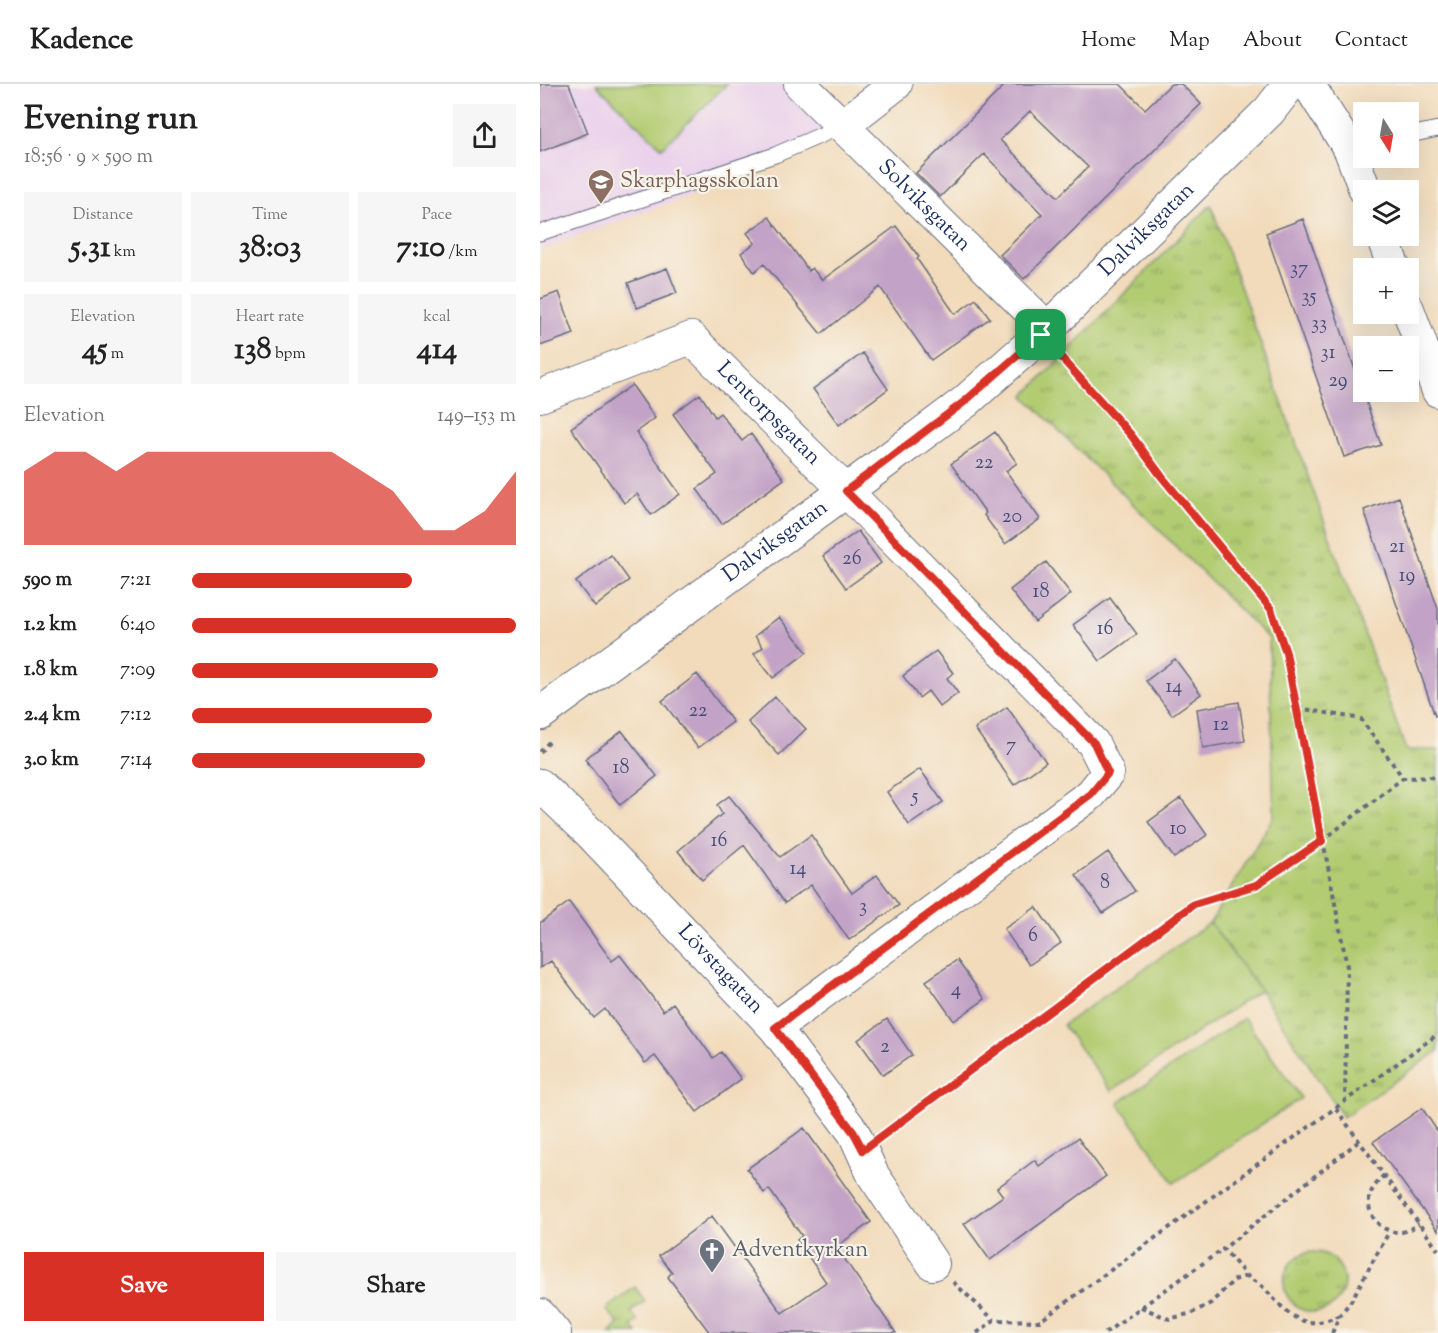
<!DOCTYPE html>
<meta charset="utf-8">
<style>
body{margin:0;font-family:"Sorts Mill Goudy",serif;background:#f6f6f6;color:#222;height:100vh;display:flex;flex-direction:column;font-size:22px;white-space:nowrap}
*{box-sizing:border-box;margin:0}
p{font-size:20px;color:#767676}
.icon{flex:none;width:33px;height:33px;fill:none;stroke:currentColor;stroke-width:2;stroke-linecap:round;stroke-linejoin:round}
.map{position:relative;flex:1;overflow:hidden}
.drawer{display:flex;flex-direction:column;background:#fff;width:540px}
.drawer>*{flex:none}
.needle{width:39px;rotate:169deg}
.fabs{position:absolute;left:813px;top:18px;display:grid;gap:12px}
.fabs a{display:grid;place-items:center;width:66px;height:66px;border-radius:0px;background:#fff;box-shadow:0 6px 24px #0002;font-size:30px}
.pin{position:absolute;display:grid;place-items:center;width:51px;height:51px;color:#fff;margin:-26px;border-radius:12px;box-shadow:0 3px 9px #0006}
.round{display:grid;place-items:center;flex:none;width:63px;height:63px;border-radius:0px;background:#f6f6f6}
.head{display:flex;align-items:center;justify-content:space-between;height:102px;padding:0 24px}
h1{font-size:33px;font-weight:800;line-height:45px}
.stats{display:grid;grid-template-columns:repeat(3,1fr);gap:9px;height:102px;padding:6px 24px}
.stats div{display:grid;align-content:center;border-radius:0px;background:#f6f6f6;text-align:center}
.stats b{font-size:30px;font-weight:800}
.stats small{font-size:16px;font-weight:400}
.stats p{font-size:16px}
.chart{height:168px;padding:12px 24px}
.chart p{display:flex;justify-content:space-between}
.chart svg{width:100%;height:108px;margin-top:6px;fill:#d93025;opacity:.7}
.primary-button{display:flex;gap:12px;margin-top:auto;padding:12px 24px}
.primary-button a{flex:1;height:69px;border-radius:0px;background:#d93025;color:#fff;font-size:24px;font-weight:800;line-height:69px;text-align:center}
.primary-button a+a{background:#f6f6f6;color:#222}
ul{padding:0 24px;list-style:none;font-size:20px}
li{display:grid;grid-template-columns:96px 72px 1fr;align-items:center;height:45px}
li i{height:15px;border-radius:8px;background:#d93025}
header{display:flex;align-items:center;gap:36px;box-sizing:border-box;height:84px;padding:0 30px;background:#fff;border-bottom:2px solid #e0e0e0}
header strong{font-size:28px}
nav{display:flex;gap:33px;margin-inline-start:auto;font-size:21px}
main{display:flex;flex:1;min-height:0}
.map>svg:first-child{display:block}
.built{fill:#ead1ec}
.grass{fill:url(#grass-tufts);stroke:#667e68;stroke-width:1.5}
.pitch{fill:#b2cc72;stroke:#667e68;stroke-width:1.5}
.building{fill:#c2a2c6;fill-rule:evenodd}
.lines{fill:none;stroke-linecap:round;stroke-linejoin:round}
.lane-casing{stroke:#666b7f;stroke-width:17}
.street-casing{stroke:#666b7f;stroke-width:34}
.secondary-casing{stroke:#666b7f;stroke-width:35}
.path{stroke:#666b7f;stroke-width:4;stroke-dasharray:4.5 4.5;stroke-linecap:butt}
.lane{stroke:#fff;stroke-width:15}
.street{stroke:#fff;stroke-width:32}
.secondary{stroke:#fff;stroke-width:33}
.route-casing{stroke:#fff;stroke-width:12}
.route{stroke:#d93025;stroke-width:8}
.labels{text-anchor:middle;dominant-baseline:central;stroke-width:4.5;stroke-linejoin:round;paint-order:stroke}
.number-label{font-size:20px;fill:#454c78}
.education-label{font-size:22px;fill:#785e54;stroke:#f7f3e8;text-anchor:start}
.street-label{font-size:22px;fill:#1b2f5e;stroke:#f7f3e8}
.worship-label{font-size:22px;fill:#5b616d;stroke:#f7f3e8;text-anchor:start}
</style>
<header>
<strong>Kadence</strong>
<nav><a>Home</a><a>Map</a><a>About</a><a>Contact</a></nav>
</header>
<main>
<section class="drawer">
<div class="head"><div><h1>Evening run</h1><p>18:56 · 9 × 590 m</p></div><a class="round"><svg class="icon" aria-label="share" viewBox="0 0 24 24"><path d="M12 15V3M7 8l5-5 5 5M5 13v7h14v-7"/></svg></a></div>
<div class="stats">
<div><p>Distance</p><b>5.31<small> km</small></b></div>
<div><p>Time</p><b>38:03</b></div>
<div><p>Pace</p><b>7:10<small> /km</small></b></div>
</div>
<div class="stats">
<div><p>Elevation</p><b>45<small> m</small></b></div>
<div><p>Heart rate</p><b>138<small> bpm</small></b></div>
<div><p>kcal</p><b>414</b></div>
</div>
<div class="chart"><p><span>Elevation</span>149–153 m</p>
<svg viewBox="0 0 160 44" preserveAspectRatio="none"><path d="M0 44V14L10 6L20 6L30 14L40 6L50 6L60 6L70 6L80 6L90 6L100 6L110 14L120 22L130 38L140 38L150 30L160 14V44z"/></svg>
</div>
<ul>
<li><b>590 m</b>7:21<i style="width:68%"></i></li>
<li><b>1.2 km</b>6:40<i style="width:100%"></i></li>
<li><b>1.8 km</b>7:09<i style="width:76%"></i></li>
<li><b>2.4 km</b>7:12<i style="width:74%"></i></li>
<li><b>3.0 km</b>7:14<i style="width:72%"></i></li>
</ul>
<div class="primary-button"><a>Save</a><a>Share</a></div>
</section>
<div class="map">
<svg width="898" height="1249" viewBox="0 0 898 1249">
<defs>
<pattern id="grass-tufts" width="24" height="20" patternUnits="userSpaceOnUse" patternTransform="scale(1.5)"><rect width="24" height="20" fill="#b2cc72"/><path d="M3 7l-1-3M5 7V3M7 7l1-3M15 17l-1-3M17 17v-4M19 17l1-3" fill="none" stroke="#90a661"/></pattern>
</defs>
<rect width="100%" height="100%" fill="#f7f3e8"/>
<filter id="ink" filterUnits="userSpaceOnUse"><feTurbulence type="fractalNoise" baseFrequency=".0167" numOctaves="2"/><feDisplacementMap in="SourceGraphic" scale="12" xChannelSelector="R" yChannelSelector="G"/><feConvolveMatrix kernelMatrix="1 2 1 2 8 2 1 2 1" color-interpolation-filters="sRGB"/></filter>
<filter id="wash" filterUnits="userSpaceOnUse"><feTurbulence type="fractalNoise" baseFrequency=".008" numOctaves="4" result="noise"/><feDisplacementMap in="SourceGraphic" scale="24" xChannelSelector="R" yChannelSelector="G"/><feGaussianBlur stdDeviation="1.35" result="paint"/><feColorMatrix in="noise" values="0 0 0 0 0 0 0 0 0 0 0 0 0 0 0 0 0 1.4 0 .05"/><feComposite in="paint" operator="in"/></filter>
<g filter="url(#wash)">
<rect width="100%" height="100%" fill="#f2dbbb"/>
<path class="built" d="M0 0H243L291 47 245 77 0 166Z"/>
<path class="grass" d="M671 121 866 666H898V967L803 1033 720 906 670 839 734 732 729 555 484 312Z
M744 1198a30 30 0 1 1 60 0a30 30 0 1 1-60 0Z
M95 1203 105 1217 91 1228 98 1237 92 1242 97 1249H69L79 1241 66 1225Z"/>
<path class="pitch" d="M56 0H187L122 64Z
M670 839 720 906 571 1007 523 941Z
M704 934 761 1014 634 1099 578 1019Z"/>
<g id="blocks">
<path class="building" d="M0 0H29L48 49 0 68Z
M466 0H580L605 25 631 0H641L661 20 484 195 460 171 502 130 444 70 400 113 376 89ZM490 27 548 83 518 113 460 56Z
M229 133 269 187 272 184 282 196 356 142 379 173 377 175 415 230 436 215 450 234 391 276 340 203 281 250 224 180 214 188 201 169 215 159 207 149Z
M763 135 841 361 804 373 726 149Z
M127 184 137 209 97 224 88 199Z
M19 208 34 250 0 262V215Z
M323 269 348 305 299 341 273 305Z
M92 301 115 334 96 348 140 410 111 431 97 410 84 419 31 344Z
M160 310 175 333 180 329 202 357 211 350 244 395 182 440 157 405 177 390 133 330Z
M455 348 477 379 466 387 500 435 465 460 444 431 446 429 411 380Z
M859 413 898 525V631L895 632 824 426Z
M318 447 341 479 306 504 283 472Z
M71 471 89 496 55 523 36 498Z
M506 478 531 510 495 538 470 506Z
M570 514 597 550 560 577 533 541Z
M239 533 267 568 233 594 214 570 223 563 215 552Z
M396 567 413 589 407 594 418 609 400 623 388 607 379 614 363 592Z
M635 575 661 610 632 631 606 597Z
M157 590 193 638 158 664 122 617Z
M235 613 266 645 239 671 208 638Z
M699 618 705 657 663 664 657 625Z
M467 623 506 678 474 701 435 645Z
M82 647 117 692 80 721 45 675Z
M380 685 403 718 369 741 347 708Z
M189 712 240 773 271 751 312 809 337 791 359 821 309 856 271 801 245 819 204 761 162 796 138 767 182 730 177 721Z
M641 714 667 751 634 774 608 738Z
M568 768 595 807 563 829 536 791Z
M29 818 72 877 80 871 123 927 133 919 173 974 181 968 201 995 157 1028 115 972 105 979 65 925 54 934 11 877 0 884V839Z
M496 823 521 859 489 881 464 845Z
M417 876 445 915 414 937 386 897Z
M347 935 372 971 343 991 318 956Z
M882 1024 898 1048V1147L833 1058Z
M264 1044 331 1138 296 1163 356 1249H170L128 1193 132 1188 119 1172 172 1132 242 1229 286 1198 257 1156 262 1152 229 1105 224 1109 207 1085Z
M538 1054 566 1092 450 1176 424 1140 463 1112 457 1104 495 1076 499 1082Z"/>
</g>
</g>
<g filter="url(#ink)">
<use href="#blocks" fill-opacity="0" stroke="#666b7f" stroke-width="1.5"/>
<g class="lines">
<g class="lane-casing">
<path id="lane" d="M879 49 898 45
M0 149 235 71 302 42"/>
</g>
<g class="street-casing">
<g id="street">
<path id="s1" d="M260 0 507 244"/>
<path d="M768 0 810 66 825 106"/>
<path d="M302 42 356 0"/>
<path d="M842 152 854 184"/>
<path d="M868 225 898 307"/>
<path id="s2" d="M0 312 151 254 306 407 553 659 568 689 551 710 235 944"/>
<path id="s3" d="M0 701 50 749 235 944 314 1049 333 1091 393 1180"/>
<path d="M0 1231 15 1249"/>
</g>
</g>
<g class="secondary-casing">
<g id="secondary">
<path id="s4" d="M0 630 306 407 425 318 501 251 729 27 750 0"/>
</g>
</g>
<path class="path" d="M519 272 591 351 622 393 731 525 746 569 758 624 807 883 805 1018
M758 624 821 635 863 694 898 693
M0 668 9 658
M796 1025 898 1166
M344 1050 654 820 716 801 782 757 863 694
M844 1091C838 1098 830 1106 829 1115 827 1134 844 1150 862 1148 868 1147 874 1143 879 1140
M413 1198 454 1236
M601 1223 629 1235 652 1229 671 1219 694 1196 707 1192
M800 1231C762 1249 749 1231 724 1204 719 1199 711 1196 705 1190 698 1182 691 1173 683 1165L819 1057
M437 1249 454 1236 500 1237 898 950
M565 1249 683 1165
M792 1249 800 1231 811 1217 849 1148"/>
<use href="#lane" class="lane"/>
<use href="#street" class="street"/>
<use href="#secondary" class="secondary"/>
</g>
</g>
<g class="lines" filter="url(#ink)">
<g class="route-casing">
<path id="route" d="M501 251 591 351 622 393 731 525 746 569 782 757 716 801 654 820 323 1066 314 1049 235 944 551 710 568 689 554 659 306 407 424 318Z"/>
</g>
<use href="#route" class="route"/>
</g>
<defs>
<g id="school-pin" transform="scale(1.35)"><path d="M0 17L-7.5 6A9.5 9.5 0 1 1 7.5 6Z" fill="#8d6e63" stroke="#f7f3e8"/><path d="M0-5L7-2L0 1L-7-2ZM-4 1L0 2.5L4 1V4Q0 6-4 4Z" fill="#fff"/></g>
<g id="church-pin" transform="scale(1.35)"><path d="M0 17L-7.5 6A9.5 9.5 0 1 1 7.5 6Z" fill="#6b7280" stroke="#f7f3e8"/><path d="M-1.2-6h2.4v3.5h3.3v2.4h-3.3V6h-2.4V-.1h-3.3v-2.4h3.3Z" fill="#fff"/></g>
</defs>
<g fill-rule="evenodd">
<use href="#school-pin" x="61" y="98"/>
<use href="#church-pin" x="172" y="1167"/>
</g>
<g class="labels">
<g class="number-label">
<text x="759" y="185">37</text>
<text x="769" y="213">35</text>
<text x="779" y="240">33</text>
<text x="788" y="269">31</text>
<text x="798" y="297">29</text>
<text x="444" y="379">22</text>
<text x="472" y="433">20</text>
<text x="857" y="463">21</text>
<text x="312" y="475">26</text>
<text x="867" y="492">19</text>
<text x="501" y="508">18</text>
<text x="565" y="545">16</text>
<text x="634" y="603">14</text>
<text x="158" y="627">22</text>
<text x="681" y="641">12</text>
<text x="471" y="662">7</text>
<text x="81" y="684">18</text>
<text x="375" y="713">5</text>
<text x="638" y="745">10</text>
<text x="179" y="757">16</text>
<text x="258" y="785">14</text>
<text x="565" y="799">8</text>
<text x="323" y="823">3</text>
<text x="493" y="852">6</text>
<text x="416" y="906">4</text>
<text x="345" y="963">2</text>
</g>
<g class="education-label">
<text x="80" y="98">Skarphagsskolan</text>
</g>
<g class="street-label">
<text stroke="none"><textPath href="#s1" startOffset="174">Solviksgatan</textPath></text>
<text stroke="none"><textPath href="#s4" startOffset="778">Dalviksgatan</textPath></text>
<text stroke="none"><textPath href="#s2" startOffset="270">Lentorpsgatan</textPath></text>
<text stroke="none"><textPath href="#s4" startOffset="292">Dalviksgatan</textPath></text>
<text stroke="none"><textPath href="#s3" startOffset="258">Lövstagatan</textPath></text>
</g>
<g class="worship-label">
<text x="192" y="1167">Adventkyrkan</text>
</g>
</g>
</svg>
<div class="fabs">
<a><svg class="needle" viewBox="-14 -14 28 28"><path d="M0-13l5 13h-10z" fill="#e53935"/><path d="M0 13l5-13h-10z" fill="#767676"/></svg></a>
<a><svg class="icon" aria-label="layers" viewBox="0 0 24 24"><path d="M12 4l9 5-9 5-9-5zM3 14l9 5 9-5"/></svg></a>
<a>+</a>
<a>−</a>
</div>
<div class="pin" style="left:501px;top:251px;background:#1e9e55"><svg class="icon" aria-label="arrive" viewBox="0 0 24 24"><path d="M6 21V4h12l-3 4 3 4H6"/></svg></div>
</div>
</main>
